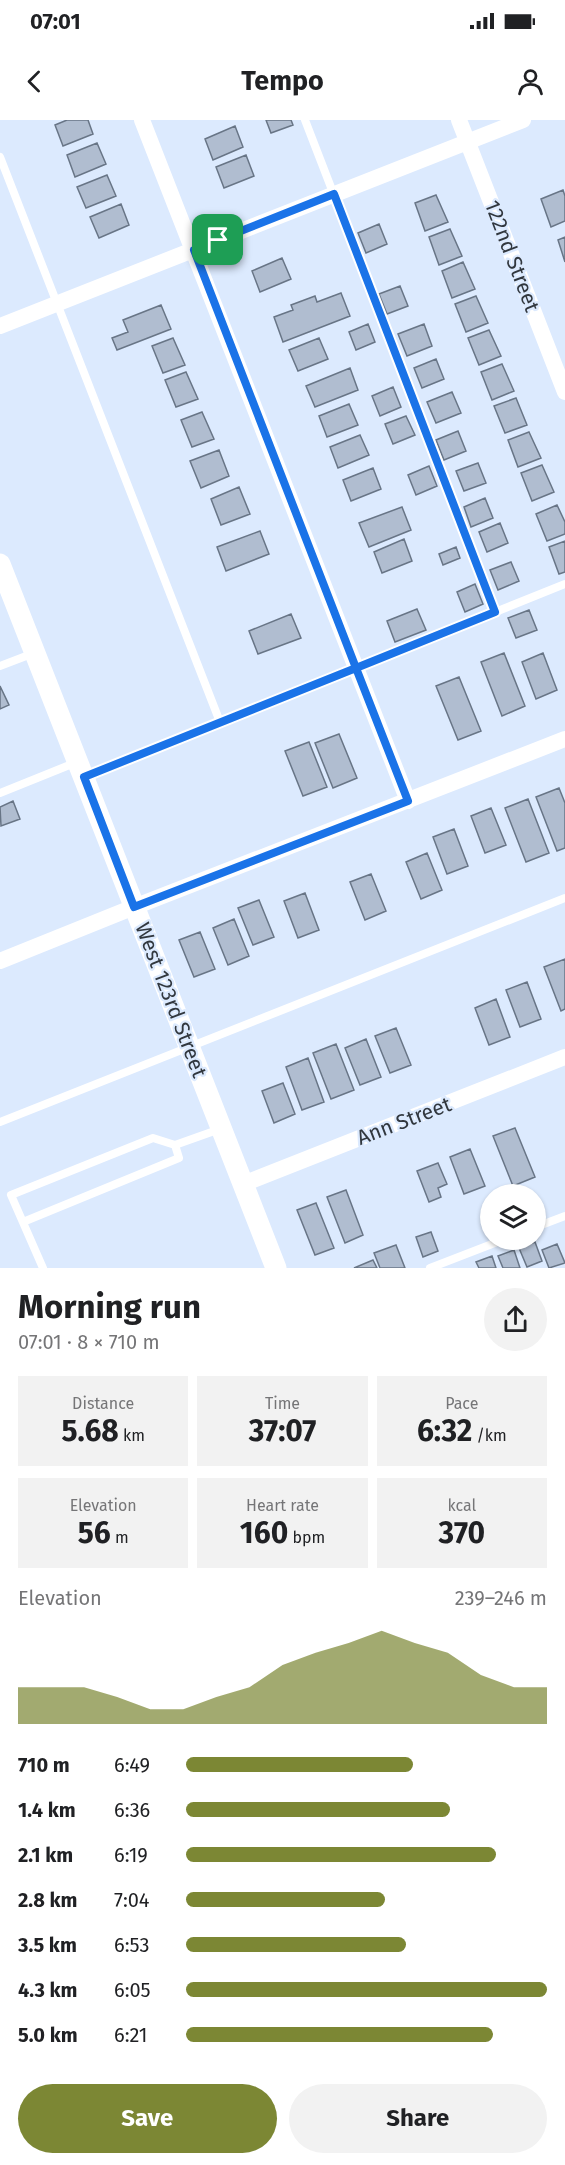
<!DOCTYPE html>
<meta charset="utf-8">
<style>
body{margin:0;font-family:"Fira Sans",sans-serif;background:#f2f2f2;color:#202124;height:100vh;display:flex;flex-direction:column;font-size:22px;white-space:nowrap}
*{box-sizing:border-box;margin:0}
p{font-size:20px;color:#757577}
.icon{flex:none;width:33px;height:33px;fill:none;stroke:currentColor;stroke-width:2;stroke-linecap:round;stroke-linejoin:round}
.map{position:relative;height:1148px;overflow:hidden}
.details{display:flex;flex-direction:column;background:#fff;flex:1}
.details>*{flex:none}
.controls{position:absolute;left:480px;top:1064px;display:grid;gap:12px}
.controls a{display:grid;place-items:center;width:66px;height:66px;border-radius:50%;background:#fff;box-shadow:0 2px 4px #0004;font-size:30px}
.pin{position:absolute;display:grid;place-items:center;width:51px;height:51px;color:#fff;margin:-26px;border-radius:12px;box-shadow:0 3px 9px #0006}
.round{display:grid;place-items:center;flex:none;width:63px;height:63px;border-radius:32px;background:#f2f2f2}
.overview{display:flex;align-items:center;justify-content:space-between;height:102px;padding:0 18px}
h1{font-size:33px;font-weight:700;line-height:45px}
.metrics{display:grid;grid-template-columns:repeat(3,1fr);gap:9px;height:102px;padding:6px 18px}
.metrics div{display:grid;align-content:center;border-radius:0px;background:#f2f2f2;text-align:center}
.metrics b{font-size:30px;font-weight:700}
.metrics small{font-size:16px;font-weight:400}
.metrics p{font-size:16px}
.chart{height:168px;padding:12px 18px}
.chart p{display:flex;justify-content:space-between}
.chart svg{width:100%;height:108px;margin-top:6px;fill:#7c8734;opacity:.7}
.button{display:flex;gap:12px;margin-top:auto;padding:12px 18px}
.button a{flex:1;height:69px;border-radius:36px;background:#7c8734;color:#fff;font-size:24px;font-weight:700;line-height:69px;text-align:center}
.button a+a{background:#f2f2f2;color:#202124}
ul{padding:0 18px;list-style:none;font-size:20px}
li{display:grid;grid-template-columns:96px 72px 1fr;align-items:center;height:45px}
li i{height:15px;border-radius:8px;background:#7c8734}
.status{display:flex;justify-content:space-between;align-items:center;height:42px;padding:0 30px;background:#fff;direction:ltr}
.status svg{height:16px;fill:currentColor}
header{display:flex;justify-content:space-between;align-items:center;height:78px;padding:0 18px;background:#fff;font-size:27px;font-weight:700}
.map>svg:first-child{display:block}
.building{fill:#b0bdd0;stroke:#687586;stroke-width:1.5}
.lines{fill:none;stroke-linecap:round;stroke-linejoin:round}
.service{stroke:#fff;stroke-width:8}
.minor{stroke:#fff;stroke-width:16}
.tertiary{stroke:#fff;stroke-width:21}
.route-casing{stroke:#fff;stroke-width:12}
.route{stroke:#1a73e8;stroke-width:8}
.labels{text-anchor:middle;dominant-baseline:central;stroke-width:4.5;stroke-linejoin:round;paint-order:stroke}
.street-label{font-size:21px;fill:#31373e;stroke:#dceafe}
</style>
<div class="status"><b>07:01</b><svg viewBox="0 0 49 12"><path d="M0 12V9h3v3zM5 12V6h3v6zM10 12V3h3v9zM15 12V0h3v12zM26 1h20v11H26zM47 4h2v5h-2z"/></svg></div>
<header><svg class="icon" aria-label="back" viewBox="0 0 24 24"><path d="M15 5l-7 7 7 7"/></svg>Tempo<svg class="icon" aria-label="person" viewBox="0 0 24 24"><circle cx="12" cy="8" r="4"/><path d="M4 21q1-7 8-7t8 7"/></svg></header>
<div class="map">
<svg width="565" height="1148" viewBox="0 0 565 1148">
<rect width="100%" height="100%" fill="#dceafe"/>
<path class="building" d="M67 0H88L93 14 63 26 55 5Z
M266 0H291L293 5 271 13Z
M235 6 243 27 213 40 205 19Z
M97 23 106 44 75 57 67 35Z
M246 35 254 56 224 68 216 47Z
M107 55 116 76 86 88 77 67Z
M563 70 565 76V101L551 107 541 79Z
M436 75 448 102 425 111 415 83Z
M121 84 129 105 99 118 90 97Z
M379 104 387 124 366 133 358 113Z
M450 109 462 136 439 145 429 117Z
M565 117V142L558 120Z
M282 138 291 159 260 172 252 151Z
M463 142 475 169 452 178 442 151Z
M400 166 408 186 387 194 379 174Z
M341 173 350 196 283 222 274 197 293 190 291 185 315 176 317 182Z
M476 176 488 203 466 212 455 184Z
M161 185 171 209 117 230 112 218 128 212 123 200Z
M368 204 375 222 356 230 349 212Z
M424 204 432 226 407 236 398 214Z
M489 210 501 236 479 245 468 218Z
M173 218 185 245 163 253 152 226Z
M319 218 328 239 298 251 289 230Z
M436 239 444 259 422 268 414 248Z
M502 244 514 271 492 280 481 252Z
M350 248 358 270 315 287 306 266Z
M186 252 198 279 176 287 165 260Z
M393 267 401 287 380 296 372 276Z
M452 272 461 293 436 303 427 282Z
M516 278 527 305 505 313 494 286Z
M349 284 358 305 327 317 319 296Z
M202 292 214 319 192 327 181 300Z
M406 296 415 315 393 324 385 304Z
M458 311 466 331 444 340 436 320Z
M529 312 541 338 518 347 508 320Z
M360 315 369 335 338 348 330 327Z
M219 330 229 356 201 368 190 341Z
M478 343 486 363 464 371 456 351Z
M542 345 554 372 532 381 521 353Z
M429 346 437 366 416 375 408 355Z
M373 348 381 369 351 381 343 360Z
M239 367 250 394 221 405 211 379Z
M485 378 493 398 471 407 464 387Z
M557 385 565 402V414L547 421 536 394Z
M402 387 411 410 369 427 359 403Z
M500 403 508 423 487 432 479 412Z
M260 411 269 434 226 451 217 427Z
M404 419 412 441 382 453 374 432Z
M565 421V452L559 454 549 427Z
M456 427 460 438 443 445 439 434Z
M511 442 519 461 498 470 490 450Z
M475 464 483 484 465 492 457 472Z
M417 489 426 510 395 522 387 501Z
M529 490 537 510 516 518 508 498Z
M291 494 301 518 258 534 249 511Z
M504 533 525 586 502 596 481 542Z
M543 533 557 570 536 579 522 542Z
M459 557 481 611 458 620 436 566Z
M0 566 9 585 0 589Z
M339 614 357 658 333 668 315 623Z
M309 622 327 667 303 676 285 631Z
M559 668 565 683V728L557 731 536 677Z
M528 679 549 733 526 742 505 688Z
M13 681 20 699 1 706 0 687Z
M491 688 506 725 485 733 471 696Z
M454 709 468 746 447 754 433 717Z
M427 733 442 770 421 779 406 742Z
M371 754 386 791 365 800 350 762Z
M305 773 319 810 298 818 284 781Z
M259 780 274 817 253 825 238 788Z
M234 799 249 836 228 845 213 808Z
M200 812 215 849 194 857 179 820Z
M565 839V889L561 891 544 847Z
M527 862 541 899 520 907 506 870Z
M496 879 510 917 489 925 475 888Z
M396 908 411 945 390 953 375 916Z
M366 919 381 957 360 965 345 928Z
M336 924 354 970 331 979 313 933Z
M308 938 324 982 302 990 286 947Z
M283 963 295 994 274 1003 262 971Z
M515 1008 535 1057 513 1066 493 1016Z
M470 1029 485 1066 464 1074 450 1037Z
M438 1043 447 1064 438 1068 441 1077 429 1082 417 1051Z
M346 1070 363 1115 345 1123 327 1077Z
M316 1083 334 1128 315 1135 297 1090Z
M431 1112 438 1131 423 1137 416 1117Z
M535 1122 542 1141 527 1147 519 1128Z
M557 1124 565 1143 549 1148 542 1130Z
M396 1125 405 1148H380L374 1133Z
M514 1130 520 1148H503L498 1136Z
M492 1136 496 1148H479L476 1142Z
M373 1140 377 1148H354Z"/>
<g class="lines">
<path class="service" d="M305 0 495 492
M0 37 220 602
M0 546 34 533
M84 657 565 464
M0 673 77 642
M0 1002 565 778
M23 1102 179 1038 175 1025
M536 1107 565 1096
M43 1148 11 1075 153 1018 175 1025 220 1009
M430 1148 505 1119"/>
<path class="minor" d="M142 0 408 681
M459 0 565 272
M0 206 523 0
M0 841 134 787 565 619
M243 1064 565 937"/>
<path class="tertiary" d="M0 444 276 1148"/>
</g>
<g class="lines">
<g class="route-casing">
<path id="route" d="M218 120 194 130 356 548 84 657 134 787 408 681 356 548 495 492 334 74 218 120"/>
</g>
<use href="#route" class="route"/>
</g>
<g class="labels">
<g class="street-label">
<text transform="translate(512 136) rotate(69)">122nd Street</text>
<text transform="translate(171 880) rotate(69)">West 123rd Street</text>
<text transform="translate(404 1001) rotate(-21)">Ann Street</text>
</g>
</g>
</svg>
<div class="controls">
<a><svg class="icon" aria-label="layers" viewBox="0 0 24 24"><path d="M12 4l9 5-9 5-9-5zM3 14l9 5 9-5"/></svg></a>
</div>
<div class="pin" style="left:218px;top:120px;background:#1e9e55"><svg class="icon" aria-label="arrive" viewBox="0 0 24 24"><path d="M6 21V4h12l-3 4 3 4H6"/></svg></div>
</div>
<section class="details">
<div class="overview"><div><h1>Morning run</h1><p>07:01 · 8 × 710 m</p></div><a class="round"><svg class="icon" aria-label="share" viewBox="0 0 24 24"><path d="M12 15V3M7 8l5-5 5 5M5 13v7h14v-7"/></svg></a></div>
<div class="metrics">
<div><p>Distance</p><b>5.68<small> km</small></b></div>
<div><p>Time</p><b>37:07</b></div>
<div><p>Pace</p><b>6:32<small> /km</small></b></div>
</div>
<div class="metrics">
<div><p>Elevation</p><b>56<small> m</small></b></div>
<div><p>Heart rate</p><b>160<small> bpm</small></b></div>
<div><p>kcal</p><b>370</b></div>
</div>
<div class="chart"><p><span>Elevation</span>239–246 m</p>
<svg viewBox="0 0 160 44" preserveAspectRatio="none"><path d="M0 44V29L10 29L20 29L30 33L40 38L50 38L60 33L70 29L80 20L90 15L100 11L110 6L120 11L130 15L140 24L150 29L160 29V44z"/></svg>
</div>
<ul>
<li><b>710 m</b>6:49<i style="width:63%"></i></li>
<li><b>1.4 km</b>6:36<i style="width:73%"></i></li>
<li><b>2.1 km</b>6:19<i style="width:86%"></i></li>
<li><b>2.8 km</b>7:04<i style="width:55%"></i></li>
<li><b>3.5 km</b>6:53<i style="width:61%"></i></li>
<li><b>4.3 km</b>6:05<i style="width:100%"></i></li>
<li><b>5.0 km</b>6:21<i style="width:85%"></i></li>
</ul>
<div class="button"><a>Save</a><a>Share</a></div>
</section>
